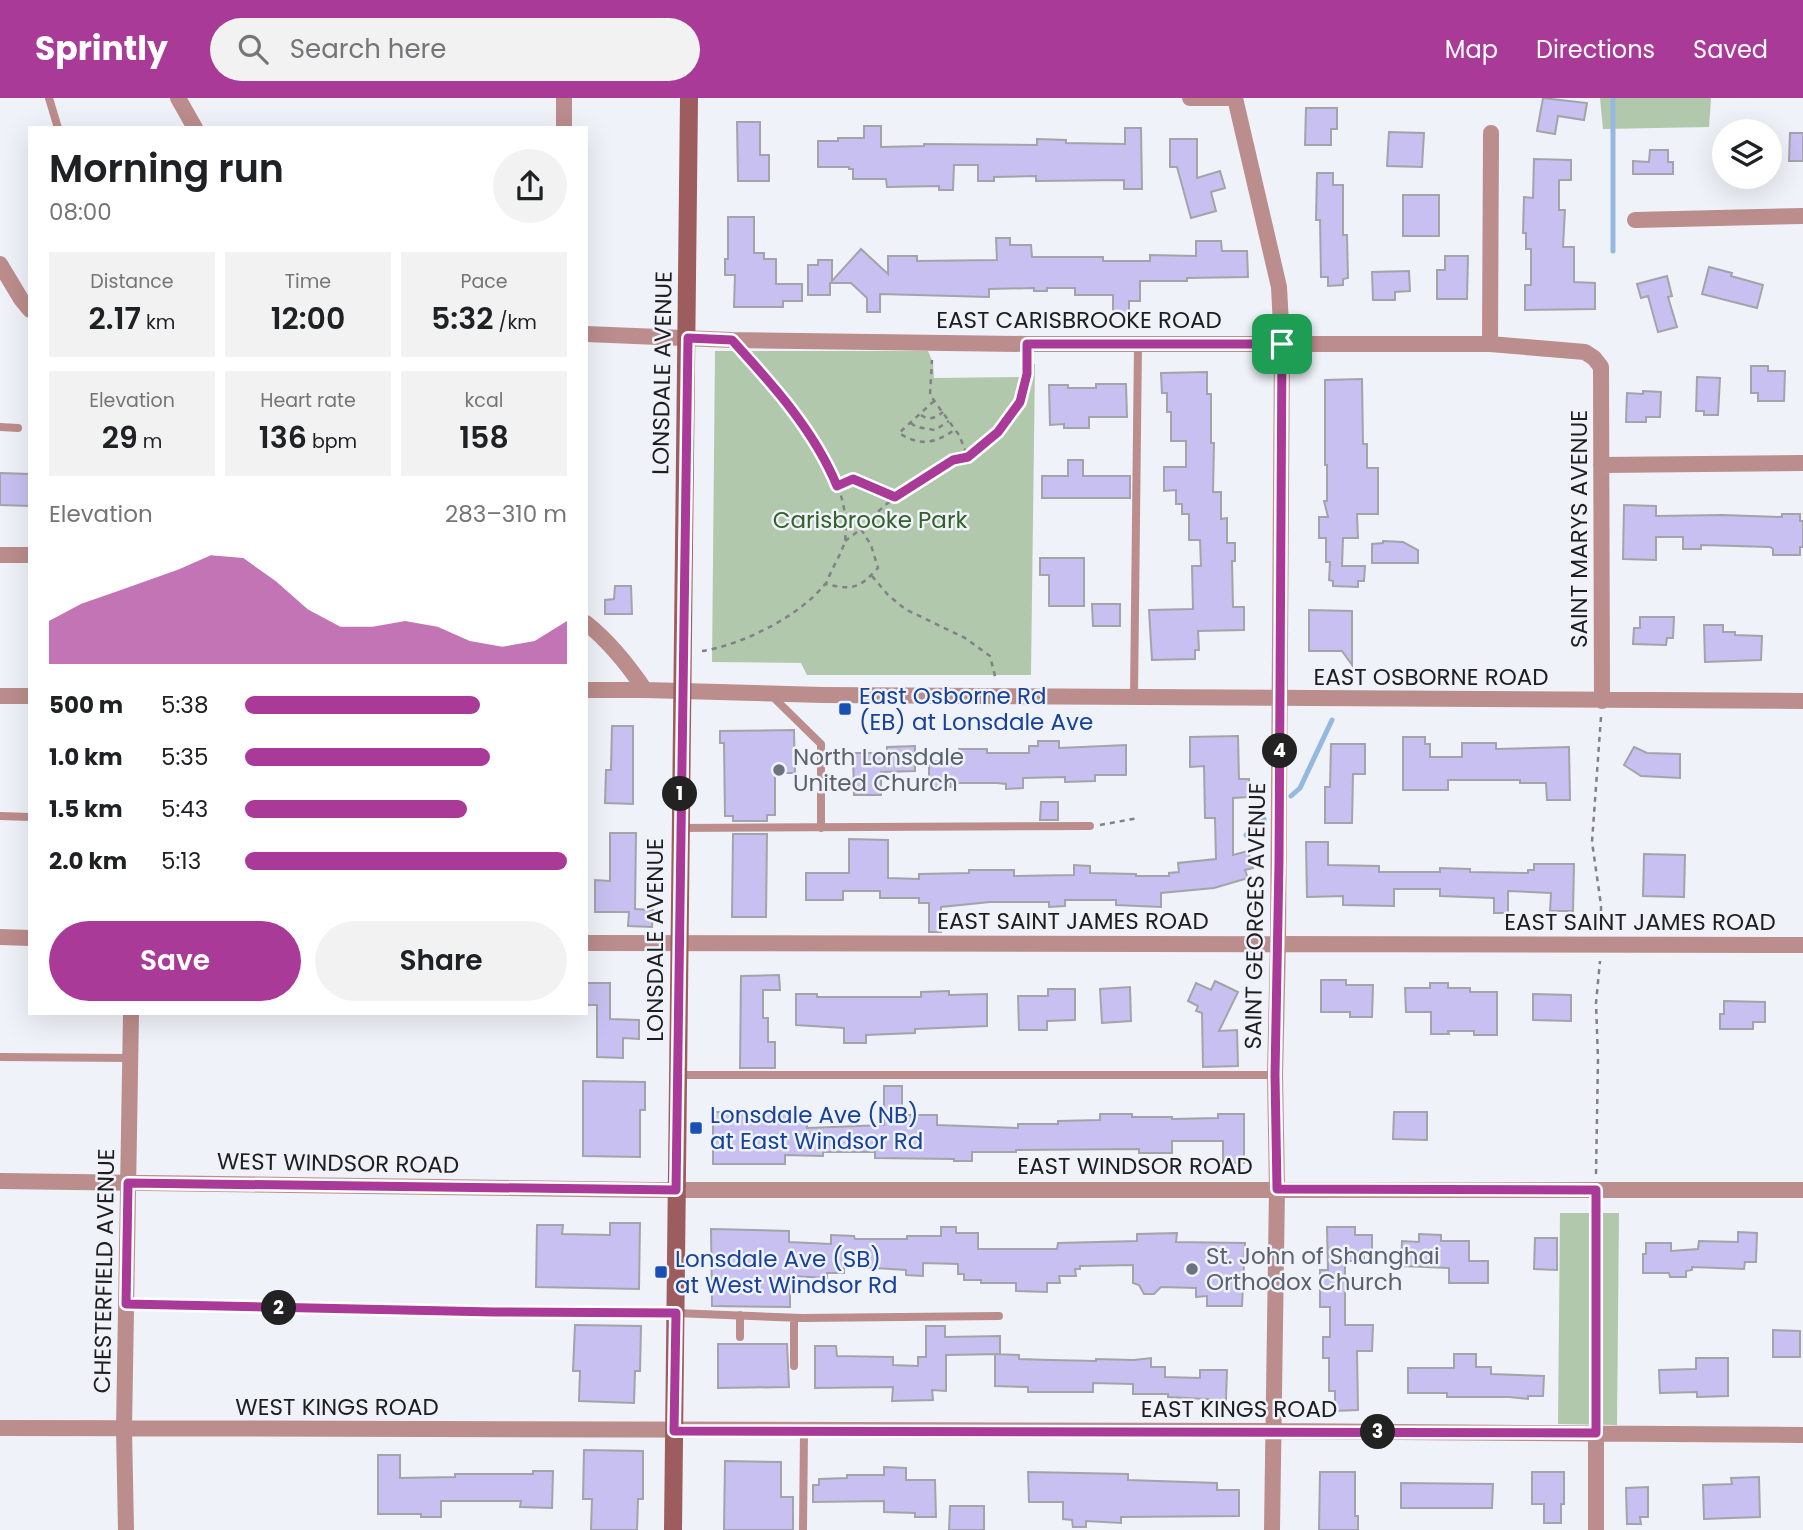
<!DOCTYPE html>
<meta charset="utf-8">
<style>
body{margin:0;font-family:Poppins,sans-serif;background:#f2f2f2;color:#202124;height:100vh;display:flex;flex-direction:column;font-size:26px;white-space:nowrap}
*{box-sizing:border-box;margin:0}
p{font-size:23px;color:#757577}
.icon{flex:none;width:38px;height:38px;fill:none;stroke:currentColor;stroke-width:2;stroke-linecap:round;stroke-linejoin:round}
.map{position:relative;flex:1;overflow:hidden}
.details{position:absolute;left:28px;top:28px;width:560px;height:889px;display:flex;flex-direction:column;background:#fff;border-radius:0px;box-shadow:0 7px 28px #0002}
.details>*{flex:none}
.tools{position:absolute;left:1712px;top:21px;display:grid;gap:14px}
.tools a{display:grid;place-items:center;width:70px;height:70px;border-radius:50%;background:#fff;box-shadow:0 7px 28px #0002;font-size:35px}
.pin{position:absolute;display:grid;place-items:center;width:60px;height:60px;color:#fff;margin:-30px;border-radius:14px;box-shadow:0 4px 10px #0006}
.km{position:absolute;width:35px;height:35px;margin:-18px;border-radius:50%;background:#222;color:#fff;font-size:19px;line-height:35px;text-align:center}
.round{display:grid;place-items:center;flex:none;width:74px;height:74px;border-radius:37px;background:#f2f2f2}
.overview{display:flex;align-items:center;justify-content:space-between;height:119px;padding:0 21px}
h1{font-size:38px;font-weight:600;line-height:52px}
.figures{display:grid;grid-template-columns:repeat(3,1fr);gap:10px;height:119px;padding:7px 21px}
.figures div{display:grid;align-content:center;border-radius:0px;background:#f2f2f2;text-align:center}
.figures b{font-size:30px;font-weight:600}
.figures small{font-size:19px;font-weight:400}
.figures p{font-size:19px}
.chart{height:196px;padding:14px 21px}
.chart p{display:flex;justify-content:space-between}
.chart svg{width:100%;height:126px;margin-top:7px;fill:#aa3a97;opacity:.7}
.button{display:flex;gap:14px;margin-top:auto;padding:14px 21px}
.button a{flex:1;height:80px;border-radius:42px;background:#aa3a97;color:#fff;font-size:28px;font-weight:600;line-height:80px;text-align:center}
.button a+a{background:#f2f2f2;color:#202124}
ul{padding:0 21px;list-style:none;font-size:23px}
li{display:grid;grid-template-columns:112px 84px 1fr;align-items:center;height:52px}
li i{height:18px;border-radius:9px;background:#aa3a97}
header{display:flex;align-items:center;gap:42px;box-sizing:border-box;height:98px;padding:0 35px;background:#aa3a97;color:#fff}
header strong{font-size:33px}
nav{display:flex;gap:38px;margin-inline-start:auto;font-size:24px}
.search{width:490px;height:63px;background:#f2f2f2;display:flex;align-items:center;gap:18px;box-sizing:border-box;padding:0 24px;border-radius:38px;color:#757577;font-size:26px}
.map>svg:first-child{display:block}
.green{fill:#b2c8ad}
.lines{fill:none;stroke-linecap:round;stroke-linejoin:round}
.stream{stroke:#95b9de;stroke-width:5}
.building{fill:#c7c0f0;stroke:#a4a3aa;stroke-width:2}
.path{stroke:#818287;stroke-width:2.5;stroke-dasharray:5 5;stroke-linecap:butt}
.lane{stroke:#bb8d8c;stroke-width:8}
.street{stroke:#bb8d8c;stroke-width:16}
.secondary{stroke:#9d5c5d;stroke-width:18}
.route-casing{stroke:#fff;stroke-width:14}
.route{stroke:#aa3a97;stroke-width:9}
.transit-dot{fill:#1a4fb4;stroke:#eff2f8;stroke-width:2.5}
.worship-dot{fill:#6b7280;stroke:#eff2f8;stroke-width:2.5}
.labels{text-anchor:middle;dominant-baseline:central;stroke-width:5;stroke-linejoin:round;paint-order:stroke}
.street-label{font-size:23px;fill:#1e1e21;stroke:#eff2f8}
.park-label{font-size:23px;fill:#34612b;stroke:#eff2f8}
.transit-label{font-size:23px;fill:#164399;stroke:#eff2f8;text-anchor:start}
.worship-label{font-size:23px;fill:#5b616d;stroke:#eff2f8;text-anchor:start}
</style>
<header>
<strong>Sprintly</strong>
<div class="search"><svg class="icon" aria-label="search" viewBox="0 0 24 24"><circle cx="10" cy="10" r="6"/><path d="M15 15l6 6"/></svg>Search here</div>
<nav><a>Map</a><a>Directions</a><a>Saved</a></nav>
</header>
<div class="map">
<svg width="1803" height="1432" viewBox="0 0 1803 1432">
<rect width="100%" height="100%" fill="#eff2f8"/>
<path class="green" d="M1600 0H1711L1709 29 1603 31Z
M715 253H928L933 265 934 280 1024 279 1026 266H1035L1031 577H807L801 565 712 564Z
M1560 1115H1619L1617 1327 1558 1326Z"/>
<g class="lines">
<path class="stream" d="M1613 0V153
M1291 698 1300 690 1332 622
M1246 737 1264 721"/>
</g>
<path class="building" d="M1543 0 1587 5 1584 22 1558 18 1555 36 1537 33Z
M1306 10H1337V31H1331V47H1305Z
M737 24H760V57H769V83H738Z
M864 28H881V49L924 48V46L1037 47V41L1066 42V45L1125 46V30H1141L1142 91H1124V82L1036 83V78L994 79V83H978V67H954L953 92H939V88L887 89 886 81H853V71H849V69H818V43H838V40H864Z
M1389 34 1424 35 1422 69 1387 68Z
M1790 35H1803V63H1789Z
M1170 41H1197V80L1220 73 1225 90 1211 94 1216 113 1191 120 1177 69H1170Z
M1650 52H1668V64H1673V76H1633V63L1649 64Z
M1534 61 1571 62V82H1559V112H1565L1563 149H1574V184L1595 185V211L1525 212V187H1531V151H1526V135H1523L1524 99 1533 100Z
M1317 75H1333V87H1343V137H1347L1348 180 1343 181V187L1328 188V179H1321L1320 122H1316Z
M1403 97H1439V138H1403Z
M728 119H754V155H764V161H776V186H802V203H783V209H734L735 177H725V161H728Z
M996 140H1010V147H1031L1032 159H1103V163H1150V157L1196 158V143H1221L1222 153H1247L1248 179 1187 180V183H1140V203H1129V215H1113V197H1075V190H1047V193H1034V190L989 191V199L880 196V214H867V200L851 185H830V197H808V167H818V162H832V183L861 151 888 176V158H917V163L997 162Z
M1445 158H1468L1467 201H1437V172H1445Z
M1709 169 1732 175 1731 178 1763 187 1757 210 1702 196Z
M1409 173 1410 193 1395 194V202H1373L1372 174Z
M1667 178 1672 198 1668 199 1677 229 1658 234 1648 198 1641 200 1637 186Z
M1751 268H1768V273H1785L1784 303H1758V295H1751Z
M1207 274V296H1211V345H1214L1213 394H1221V421L1227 420V445H1235V463H1232L1233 509H1244V532L1198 533 1199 552H1195V561L1152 562 1149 512 1193 511 1192 468H1201L1200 442H1189V416H1182V406H1176V392L1164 393V369H1186V343H1171V314H1167V295H1162L1161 275Z
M1697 279 1720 280 1718 317H1704V313H1696Z
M1362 281 1363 346H1367V370H1378V416H1357L1358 440H1343L1342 468H1365L1364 483H1358V489L1333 488V483L1329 482 1330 464H1326V440H1319V419H1328L1324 403H1327V367H1325V282Z
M1096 286H1126L1127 319H1089V330H1064V326L1050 327 1049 287H1068V290H1096Z
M1643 293 1661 294 1660 319H1646V324H1626L1627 295 1643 296Z
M1068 362H1083V378H1130V400H1042V378H1068Z
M0 375 30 376V408L0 407Z
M1624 407 1656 408V418L1722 417 1782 419V416H1800V423H1803V449H1800V457H1773V451L1770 449 1701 447V451H1683V439H1656V462L1623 461Z
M1383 443 1403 444 1418 452V465H1372V446L1383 445Z
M1040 460H1084V508H1049V477H1040Z
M615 488H631L632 516H605V502L614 501Z
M1092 506H1120V528H1093Z
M1309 512 1352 513V567L1342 553H1309Z
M1640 519H1674L1673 540H1667L1666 547 1633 546 1634 530H1640Z
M1704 527H1723V534H1735V537L1762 538 1761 562 1705 564Z
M612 628H633V706L605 705 606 672H611Z
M794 632 795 675H775V717H767V723H733V718H725L724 645H720V633Z
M1238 638 1239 681H1249V699L1233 700V757L1248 753 1253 770 1245 772 1248 780 1214 790 1161 795V809L1116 807V802H1065V808L1049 809V804H990L941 809V834H929V805H919V800H880V793H843V802H806V775H849V741L888 742V780L919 781V776L969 775V772H1014V778L1074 777V767L1090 768V775L1136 776V778H1169V775L1179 774 1178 765 1216 761 1215 720H1205L1204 668 1190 669V639Z
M1403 639H1425V646H1430V659H1462V645H1496V651L1569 649 1570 702H1547L1546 685H1520V682H1448V692H1403Z
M1038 643H1059V650L1126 647V677H1095V683L1065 684V679L1023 680V690L1006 691V686L997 685H951V689H929V663H959V651H987V655H1029V648H1038Z
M1331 646H1365V676H1353L1352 725H1325V689H1330Z
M915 648V673L881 674V697H854L853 655H887V649Z
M1634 649 1647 655 1680 656V680L1641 678 1624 667Z
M1041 704H1058V722H1040Z
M610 735H636L635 811 653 812 652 829 628 828 629 814H595V782L610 783Z
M733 736H767L766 819H732Z
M1306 744H1328V767L1379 768V774H1440V770L1470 771V774L1528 775V772H1534V766H1574L1573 813H1550L1551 795 1508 793V815H1494V800L1440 798V791H1394V808L1343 807V798L1307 799Z
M1644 756 1685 757 1684 799 1643 798Z
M779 877 780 892H763V920H768V944H775V970H740L741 878Z
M1321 882H1346V887H1373L1372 919H1350V914H1321Z
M1215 883 1238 894 1219 933 1237 932 1238 968 1203 969 1202 915 1196 913 1198 908 1188 903 1196 885 1211 892Z
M586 885H610V921L639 922V941L623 940V960L597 959V907H586Z
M1430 885H1448V890H1470V894H1497V937H1474V933H1448L1449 936H1431V914H1406L1405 890H1430Z
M1130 889 1131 923 1102 925 1100 891Z
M1048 891H1075V922L1047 923V932H1019L1018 898H1048Z
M949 893V897L987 896V928L915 931V935L866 937V945H844V930L796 927V896H817V899H921V894Z
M1533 896 1571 897V923L1533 922Z
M1724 903 1765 904V924H1753V931H1720V916H1724Z
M583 983 645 984V1012H640V1059L583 1058Z
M884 988H902V1017H937V1027L1018 1030V1026H1058V1023L1100 1022V1016H1132V1019H1172V1021L1218 1020V1016H1244V1065H1223V1043H1172V1055H1139V1051L1016 1052V1054H972V1063H954V1061L875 1060V1054H823V1058L785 1057V1066H713V1014H807V1030L884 1027Z
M1394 1014H1427V1042L1393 1041Z
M610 1125H640L639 1191 536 1189 537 1127H563L562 1136 610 1137Z
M941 1129H956V1135H978V1151H1057L1058 1145 1137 1143V1136L1177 1135 1176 1144 1245 1145 1242 1208H1207V1198L1196 1199V1190L1161 1189 1154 1196H1144L1139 1187 1133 1185V1167L1080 1168V1171H1075L1076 1178H1059L1060 1185H1047V1194L1016 1193V1185H981V1182H964V1176H958V1166L923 1165V1178L906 1177V1172L844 1168V1175H827V1180L790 1178V1209L712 1208 711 1131 789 1133V1144L831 1146V1137L854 1138 855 1141H907V1138H941Z
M1327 1129H1355V1137H1372V1154H1364V1163H1345V1227H1373L1372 1253H1357L1358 1312 1335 1313V1293H1329V1260H1323V1239H1330V1209H1320V1172H1328Z
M1738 1134 1757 1135 1756 1164H1745L1744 1171 1692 1169V1172L1686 1173V1179H1670L1669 1175H1643V1156H1646V1145H1671V1153L1698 1151 1699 1143 1738 1144Z
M1419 1136 1441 1137V1143H1469V1163H1488V1185H1449V1170L1401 1168 1402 1143 1419 1144Z
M1535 1140H1557V1172L1534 1171Z
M575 1227 641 1228 640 1273H635L634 1305 579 1303 580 1273H573Z
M926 1228H945V1239L1000 1238V1256L946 1257V1293L932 1292 933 1302 892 1303 893 1289 815 1290V1248H836L837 1258 893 1259V1267L918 1268V1259H926Z
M1773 1232 1800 1233V1259H1773Z
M718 1246H787L789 1289 718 1290Z
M995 1256 1019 1257V1261L1051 1262 1096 1263V1261L1134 1262 1151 1260V1269H1165V1279L1200 1280V1272H1227L1226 1302 1168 1299V1296H1133V1286L1093 1285V1294H1028V1289L995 1288Z
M1454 1256H1476V1269H1491V1276L1544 1278 1543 1298H1528V1301L1509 1299H1447V1295H1408V1270H1454Z
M1696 1260H1728V1298L1697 1299V1294L1660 1295 1659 1272 1696 1271Z
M584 1352 643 1353V1401H638L637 1432H591L592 1401H583Z
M378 1357H400V1380L455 1379V1376H533V1373H553L552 1410 520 1409 521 1403H441V1419H421V1416H378Z
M725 1363 781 1364V1399H793V1432H724Z
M884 1369 906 1370V1382H935L936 1419H915V1415L884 1414V1403L813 1404V1387H819V1381L847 1380V1377H884Z
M1028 1374 1128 1376V1382L1217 1385V1392H1239V1418L1121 1419V1425L1086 1423V1429H1073L1072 1422 1063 1421V1404H1029Z
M1320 1374H1355V1418H1358V1432H1319Z
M1532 1374H1564V1406H1561V1425H1544V1406H1532Z
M1759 1379 1760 1419 1704 1421 1703 1387 1732 1386 1731 1380Z
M1401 1385 1493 1386 1492 1410H1401Z
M1648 1389V1419H1640L1641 1426H1627L1626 1390Z
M950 1408H984V1432H949Z"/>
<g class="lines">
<path class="path" d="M746 258C785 306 854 373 845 442 843 454 830 473 826 486
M934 303 899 335C919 348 935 346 954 332
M921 317C929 323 935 320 943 314
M911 325 916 329 935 332 949 323
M968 359C1002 331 1026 309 1027 262
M837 388 853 381 895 399
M845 443 861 431
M872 478 888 497 905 511 965 540 990 558 996 582
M702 553C742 547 800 518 825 486 854 492 858 491 878 470L871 447 861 431C884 404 934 367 968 359L959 337 930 297 932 262
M1601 619 1592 744 1601 807V832
M1100 727 1138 720
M1596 1076 1598 961 1596 905 1600 863
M1596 1107V1321"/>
<path class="lane" d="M49 0 58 30
M0 329 18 330
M771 597 821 646V730
M1134 599 1138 245
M0 718 30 719
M680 730 1090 728
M0 959 130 960
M678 977H1275
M126 1206 494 1214H650L802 1220 999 1218
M794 1220V1268
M740 1239V1217
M803 1432 804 1334"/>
<path class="street" d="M178 0 195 30
M1190 0H1235
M1235 0 1279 189 1282 246 1278 846 1275 977 1277 1091 1272 1432
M564 30V0
M1635 122 1803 118
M0 166 21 201 30 212
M586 236 732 242 1027 246H1490L1585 254 1594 260 1601 269 1602 603
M1490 246 1491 35
M1601 367 1803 365
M0 457H30
M586 525C610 544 628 567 645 592
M586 592H645L823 597 1803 603
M0 598H30
M0 839 30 840
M586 845 1803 847
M0 1083 652 1092H1803
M0 1330 1274 1333 1803 1337
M126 1432 124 1331 131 915
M1596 1432V1335"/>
<path class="secondary" d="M673 1432 689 0"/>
</g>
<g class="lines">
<g class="route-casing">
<path id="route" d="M688 240 732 242C772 286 814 332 837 388L853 381 895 399 953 362 968 359 998 334 1020 304 1027 276V246H1282L1279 764 1275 977 1277 1091 1596 1092V1335L674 1333 676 1215 494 1214 126 1206 128 1085 676 1092Z"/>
</g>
<use href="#route" class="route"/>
</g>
<g class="transit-dot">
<rect x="838" y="604" width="14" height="14" rx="3.5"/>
<rect x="689" y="1023" width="14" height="14" rx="3.5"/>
<rect x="654" y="1167" width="14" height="14" rx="3.5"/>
</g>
<g class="worship-dot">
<circle cx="779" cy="672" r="7"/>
<circle cx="1192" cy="1171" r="7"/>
</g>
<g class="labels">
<g class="street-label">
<text x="1079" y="222">EAST CARISBROOKE ROAD</text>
<text transform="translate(662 275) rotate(-89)">LONSDALE AVENUE</text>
<text transform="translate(1579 431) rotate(-90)">SAINT MARYS AVENUE</text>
<text x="1431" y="579">EAST OSBORNE ROAD</text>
<text transform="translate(1255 818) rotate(-89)">SAINT GEORGES AVENUE</text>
<text x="1073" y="823">EAST SAINT JAMES ROAD</text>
<text x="1640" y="824">EAST SAINT JAMES ROAD</text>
<text transform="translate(655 842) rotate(-90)">LONSDALE AVENUE</text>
<text transform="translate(338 1065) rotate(1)">WEST WINDSOR ROAD</text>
<text x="1135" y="1068">EAST WINDSOR ROAD</text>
<text transform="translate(104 1173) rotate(-89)">CHESTERFIELD AVENUE</text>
<text x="337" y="1309">WEST KINGS ROAD</text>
<text x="1239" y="1311">EAST KINGS ROAD</text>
</g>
<g class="park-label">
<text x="870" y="422">Carisbrooke Park</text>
</g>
<g class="transit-label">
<text x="859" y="598">East Osborne Rd<tspan x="859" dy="26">(EB) at Lonsdale Ave</tspan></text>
<text x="710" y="1017">Lonsdale Ave (NB)<tspan x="710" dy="26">at East Windsor Rd</tspan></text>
<text x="675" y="1161">Lonsdale Ave (SB)<tspan x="675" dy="26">at West Windsor Rd</tspan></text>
</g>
<g class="worship-label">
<text x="793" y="659">North Lonsdale<tspan x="793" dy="26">United Church</tspan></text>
<text x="1206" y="1158">St. John of Shanghai<tspan x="1206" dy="26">Orthodox Church</tspan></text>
</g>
</g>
</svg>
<div class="tools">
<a><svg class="icon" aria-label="layers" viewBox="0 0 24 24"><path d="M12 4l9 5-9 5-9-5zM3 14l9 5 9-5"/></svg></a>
</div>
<div class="pin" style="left:1282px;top:246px;background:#1e9e55"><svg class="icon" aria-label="arrive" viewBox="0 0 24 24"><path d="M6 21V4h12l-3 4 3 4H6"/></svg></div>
<b class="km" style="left:680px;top:696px">1</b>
<b class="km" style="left:279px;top:1210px">2</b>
<b class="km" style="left:1378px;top:1334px">3</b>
<b class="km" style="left:1280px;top:653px">4</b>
<section class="details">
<div class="overview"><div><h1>Morning run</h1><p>08:00</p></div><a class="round"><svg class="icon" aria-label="share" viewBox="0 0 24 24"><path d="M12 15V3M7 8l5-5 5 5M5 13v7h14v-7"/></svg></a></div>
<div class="figures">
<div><p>Distance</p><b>2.17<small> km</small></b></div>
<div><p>Time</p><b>12:00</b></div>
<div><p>Pace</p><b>5:32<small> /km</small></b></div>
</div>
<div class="figures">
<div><p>Elevation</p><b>29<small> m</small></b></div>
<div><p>Heart rate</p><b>136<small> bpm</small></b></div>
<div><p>kcal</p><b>158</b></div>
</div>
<div class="chart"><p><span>Elevation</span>283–310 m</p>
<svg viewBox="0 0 160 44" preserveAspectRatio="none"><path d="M0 44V29L10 23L20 19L30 15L40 11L50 6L60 7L70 15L80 25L90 31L100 31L110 29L120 31L130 36L140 38L150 36L160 29V44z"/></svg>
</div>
<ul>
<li><b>500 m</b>5:38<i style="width:73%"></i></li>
<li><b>1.0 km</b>5:35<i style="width:76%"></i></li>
<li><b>1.5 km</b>5:43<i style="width:69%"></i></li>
<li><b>2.0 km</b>5:13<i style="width:100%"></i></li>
</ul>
<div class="button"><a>Save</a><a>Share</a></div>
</section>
</div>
